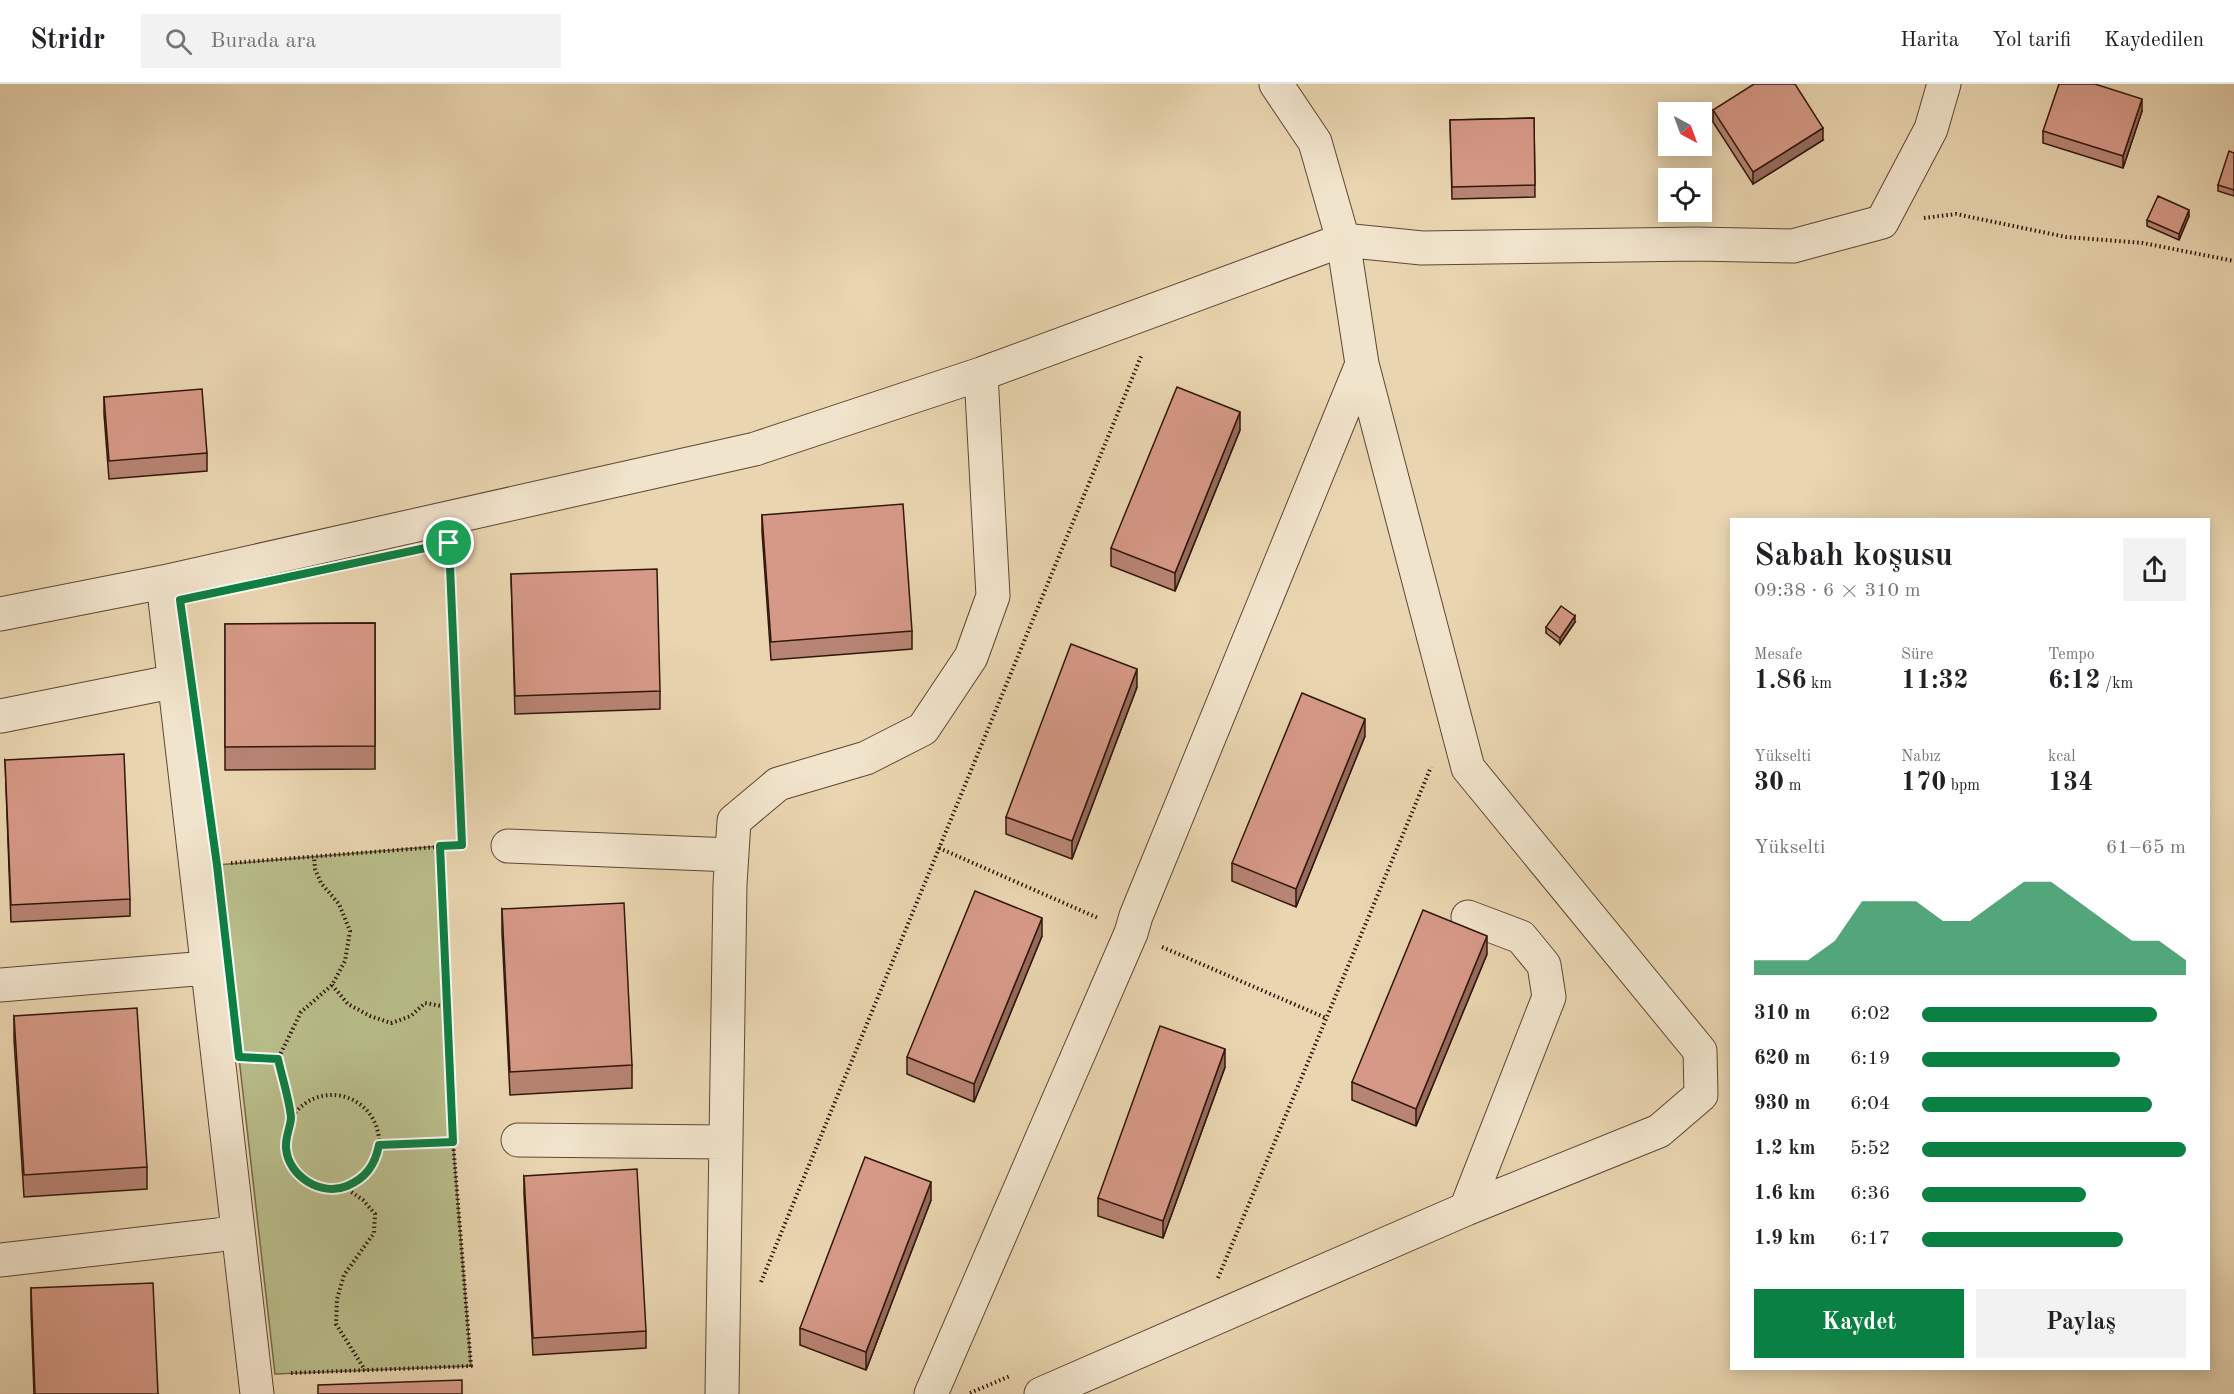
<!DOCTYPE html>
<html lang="tr">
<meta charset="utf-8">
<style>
body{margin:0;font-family:"Old Standard TT",serif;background:#f2f2f2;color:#202124;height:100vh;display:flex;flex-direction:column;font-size:22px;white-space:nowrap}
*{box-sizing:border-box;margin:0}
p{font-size:20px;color:#757577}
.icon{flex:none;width:33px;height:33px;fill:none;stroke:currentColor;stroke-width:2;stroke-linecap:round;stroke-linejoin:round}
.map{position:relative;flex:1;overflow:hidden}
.details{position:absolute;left:1730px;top:434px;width:480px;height:852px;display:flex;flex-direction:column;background:#fff;border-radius:0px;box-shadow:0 3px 15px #0003}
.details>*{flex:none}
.needle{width:39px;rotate:139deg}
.controls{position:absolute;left:1658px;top:18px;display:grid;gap:12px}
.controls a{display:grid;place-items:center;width:54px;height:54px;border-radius:0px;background:#fff;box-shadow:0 3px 15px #0003;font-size:30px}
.pin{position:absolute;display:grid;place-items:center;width:51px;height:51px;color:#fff;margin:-26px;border:3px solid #fff;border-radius:50%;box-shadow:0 2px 6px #0007}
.round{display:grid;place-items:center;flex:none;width:63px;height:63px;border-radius:0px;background:#f2f2f2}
.head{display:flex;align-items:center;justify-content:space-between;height:102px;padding:0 24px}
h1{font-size:33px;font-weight:700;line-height:45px}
.figures{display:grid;grid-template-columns:repeat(3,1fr);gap:9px;height:102px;padding:6px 24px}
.figures div{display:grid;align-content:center}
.figures b{font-size:26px;font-weight:700}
.figures small{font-size:16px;font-weight:400}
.figures p{font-size:16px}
.chart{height:168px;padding:12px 24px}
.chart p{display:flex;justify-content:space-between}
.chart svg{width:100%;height:108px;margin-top:6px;fill:#0b8043;opacity:.7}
.primary-button{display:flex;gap:12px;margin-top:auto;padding:12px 24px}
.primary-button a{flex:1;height:69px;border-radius:0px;background:#0b8043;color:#fff;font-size:24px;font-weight:700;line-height:69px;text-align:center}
.primary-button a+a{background:#f2f2f2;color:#202124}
ul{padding:0 24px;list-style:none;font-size:20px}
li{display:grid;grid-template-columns:96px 72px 1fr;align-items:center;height:45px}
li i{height:15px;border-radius:8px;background:#0b8043}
header{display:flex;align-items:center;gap:36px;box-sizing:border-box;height:84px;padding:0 30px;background:#fff;border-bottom:2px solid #e0e0e0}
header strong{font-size:28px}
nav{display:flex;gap:33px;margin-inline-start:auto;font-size:21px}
.search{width:420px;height:54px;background:#f2f2f2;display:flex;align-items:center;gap:15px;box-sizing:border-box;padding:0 21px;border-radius:0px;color:#757577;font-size:22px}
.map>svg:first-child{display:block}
.green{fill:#b8bd8a;stroke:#746a4a;stroke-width:1.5}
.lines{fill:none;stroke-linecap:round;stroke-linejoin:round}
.minor-casing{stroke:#5e4634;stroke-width:35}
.path{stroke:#30170b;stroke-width:4;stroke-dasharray:1.5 3;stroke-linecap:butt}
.minor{stroke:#f1e4cc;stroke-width:33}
.wall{fill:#b88474;stroke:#30170b;stroke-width:1.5}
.shaded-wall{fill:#966b5e;stroke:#30170b;stroke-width:1.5}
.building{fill:#d69987;stroke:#30170b;stroke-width:1.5}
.route-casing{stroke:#fff;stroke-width:12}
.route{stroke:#0b8043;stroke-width:8}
</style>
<header>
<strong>Stridr</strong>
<div class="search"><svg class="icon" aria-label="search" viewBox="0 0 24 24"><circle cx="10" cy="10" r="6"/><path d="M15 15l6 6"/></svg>Burada ara</div>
<nav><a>Harita</a><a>Yol tarifi</a><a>Kaydedilen</a></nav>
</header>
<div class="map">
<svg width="2234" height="1310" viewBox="0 0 2234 1310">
<rect width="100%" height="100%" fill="#e9d5b0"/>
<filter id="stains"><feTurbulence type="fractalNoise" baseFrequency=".00333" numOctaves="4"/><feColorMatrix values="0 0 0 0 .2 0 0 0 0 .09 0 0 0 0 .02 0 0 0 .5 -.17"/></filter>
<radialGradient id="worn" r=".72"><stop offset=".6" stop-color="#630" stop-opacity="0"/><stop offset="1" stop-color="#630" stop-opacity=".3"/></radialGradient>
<path class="green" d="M440 762 453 1058 471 1282 275 1290 217 781Z"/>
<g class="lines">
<g class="minor-casing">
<path id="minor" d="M1276 0 1315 58 1343 156 1422 164 1697 160 1793 162 1882 138 1931 45 1944 0
M163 498 257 1310
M0 530 163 498 755 365 981 290 1343 156 1362 280 1468 684 1700 967 1701 1011 1659 1047 1466 1125 1041 1310
M1 632 176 597
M508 762 732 771
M0 901 207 884
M518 1056 724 1058
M1466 1125 1549 913 1544 881 1521 853 1468 833
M0 1176 218 1151 237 1147
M722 1310 730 800 734 737 778 700 866 674 923 645 971 573 993 512 981 290
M931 1310 1131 849 1136 832 1362 280"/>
</g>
<path class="path" d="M1924 134 1956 130 2066 153 2143 159 2234 177
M939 764 1098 834
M231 779 462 761 450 469
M1162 863 1326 934
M332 901 348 920 370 932 391 939 411 932 425 919 447 923
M255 974 278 975
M285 1058a47 47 0 1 1 94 0a47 47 0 1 1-94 0Z
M291 1035 278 975 301 928 332 901 345 877 350 847 339 820 321 799 315 785 314 773
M379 1061 453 1058
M344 1103 363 1116 375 1130 374 1149 344 1191 337 1215 336 1240 365 1286
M1218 1194 1431 683
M761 1198 1142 270
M291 1289 471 1282 453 1058 440 762
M970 1309 1010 1292"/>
<use href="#minor" class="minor"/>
</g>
<path class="wall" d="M1713 26 1823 56 1753 100 1713 38Z
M2142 27 2123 84 2043 59V47Z
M1534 34 1535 113 1452 115 1450 36Z
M2234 69V112L2218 107V101Z
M2189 132 2179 156 2147 142V136Z
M104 313 207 369V387L109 395 104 330Z
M1240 346 1175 507 1111 482V464Z
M762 431 912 547V565L771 576 762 448Z
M511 490 660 607V625L515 630Z
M1575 538 1560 560 1546 549V543Z
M375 539V685L225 686V540Z
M1137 603 1072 775 1006 750V733Z
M1365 652 1296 823 1232 797V779Z
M5 676 130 815V832L11 838Z
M502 825 632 981V1004L510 1011 502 848Z
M1042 852 974 1018 907 990V973Z
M1487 870 1416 1042 1352 1016V998Z
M14 932 147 1083V1105L24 1113 14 955Z
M1225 983 1163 1154 1098 1132V1114Z
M524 1092 646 1247V1264L533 1271 524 1110Z
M931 1116 866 1286 800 1261V1244Z
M31 1204 158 1310H34L31 1227Z"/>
<path class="shaded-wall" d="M2142 15V27L2123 84V72Z
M1823 44V56L1753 100V88Z
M2189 126V132L2179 156V150Z
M1240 328V346L1175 507V489Z
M1575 532V538L1560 560V554Z
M1137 585V603L1072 775V757Z
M1365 635V652L1296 823V805Z
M1042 834V852L974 1018V1000Z
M1487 852V870L1416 1042V1025Z
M1225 965V983L1163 1154V1137Z
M931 1098V1116L866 1286V1268Z"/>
<path class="building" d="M1754 0H1795L1823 44 1753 88 1713 26Z
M2059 0H2095L2142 15 2123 72 2043 47Z
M1534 34 1535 101 1452 103 1450 36Z
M2229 67 2234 69V106L2218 101Z
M2158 112 2189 126 2179 150 2147 136Z
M1177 303 1240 328 1175 489 1111 464Z
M202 305 207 369 109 377 104 313Z
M903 420 912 547 771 558 762 431Z
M657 485 660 607 515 612 511 490Z
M1561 522 1575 532 1560 554 1546 543Z
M375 539V662L225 663V540Z
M1071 560 1137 585 1072 757 1006 733Z
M1302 609 1365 635 1296 805 1232 779Z
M124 670 130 815 11 821 5 676Z
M975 807 1042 834 974 1000 907 973Z
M624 819 632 981 510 988 502 825Z
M1423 826 1487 852 1416 1025 1352 998Z
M137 924 147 1083 24 1091 14 932Z
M1160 942 1225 965 1163 1137 1098 1114Z
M865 1073 931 1098 866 1268 800 1244Z
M637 1085 646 1247 533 1254 524 1092Z
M153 1199 158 1310H35L31 1204Z
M462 1296V1310H318V1301Z"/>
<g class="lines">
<g class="route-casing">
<path id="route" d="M449 459 462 761 440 762 453 1058 379 1061C375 1081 366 1094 347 1102 321 1113 288 1092 286 1064 285 1053 291 1042 291 1033 289 1014 282 993 278 975L239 973 217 781 180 516Z"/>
</g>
<use href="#route" class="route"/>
</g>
<rect width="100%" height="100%" filter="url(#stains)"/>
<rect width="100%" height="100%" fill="url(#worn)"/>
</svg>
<div class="controls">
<a><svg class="needle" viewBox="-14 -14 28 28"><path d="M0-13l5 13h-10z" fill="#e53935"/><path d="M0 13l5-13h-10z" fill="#757577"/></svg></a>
<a><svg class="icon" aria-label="locate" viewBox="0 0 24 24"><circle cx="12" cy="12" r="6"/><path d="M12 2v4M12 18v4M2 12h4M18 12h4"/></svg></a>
</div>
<div class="pin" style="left:449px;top:459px;background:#1e9e55"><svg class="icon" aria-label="arrive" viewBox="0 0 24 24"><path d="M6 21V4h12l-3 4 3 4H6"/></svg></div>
<section class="details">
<div class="head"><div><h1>Sabah koşusu</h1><p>09:38 · 6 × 310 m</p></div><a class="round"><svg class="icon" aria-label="share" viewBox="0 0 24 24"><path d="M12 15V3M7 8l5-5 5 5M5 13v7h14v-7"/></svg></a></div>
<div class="figures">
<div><p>Mesafe</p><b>1.86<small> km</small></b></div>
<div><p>Süre</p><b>11:32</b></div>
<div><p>Tempo</p><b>6:12<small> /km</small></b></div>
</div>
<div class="figures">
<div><p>Yükselti</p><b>30<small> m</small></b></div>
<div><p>Nabız</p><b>170<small> bpm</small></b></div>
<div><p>kcal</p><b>134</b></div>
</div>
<div class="chart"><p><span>Yükselti</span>61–65 m</p>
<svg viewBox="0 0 160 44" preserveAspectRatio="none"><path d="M0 44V38L10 38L20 38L30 30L40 14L50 14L60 14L70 22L80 22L90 14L100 6L110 6L120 14L130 22L140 30L150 30L160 38V44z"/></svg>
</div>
<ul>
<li><b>310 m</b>6:02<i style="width:89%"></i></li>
<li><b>620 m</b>6:19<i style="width:75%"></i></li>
<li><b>930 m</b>6:04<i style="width:87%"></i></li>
<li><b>1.2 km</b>5:52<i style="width:100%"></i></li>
<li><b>1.6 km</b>6:36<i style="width:62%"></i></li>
<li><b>1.9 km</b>6:17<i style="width:76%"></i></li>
</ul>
<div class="primary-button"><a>Kaydet</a><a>Paylaş</a></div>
</section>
</div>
